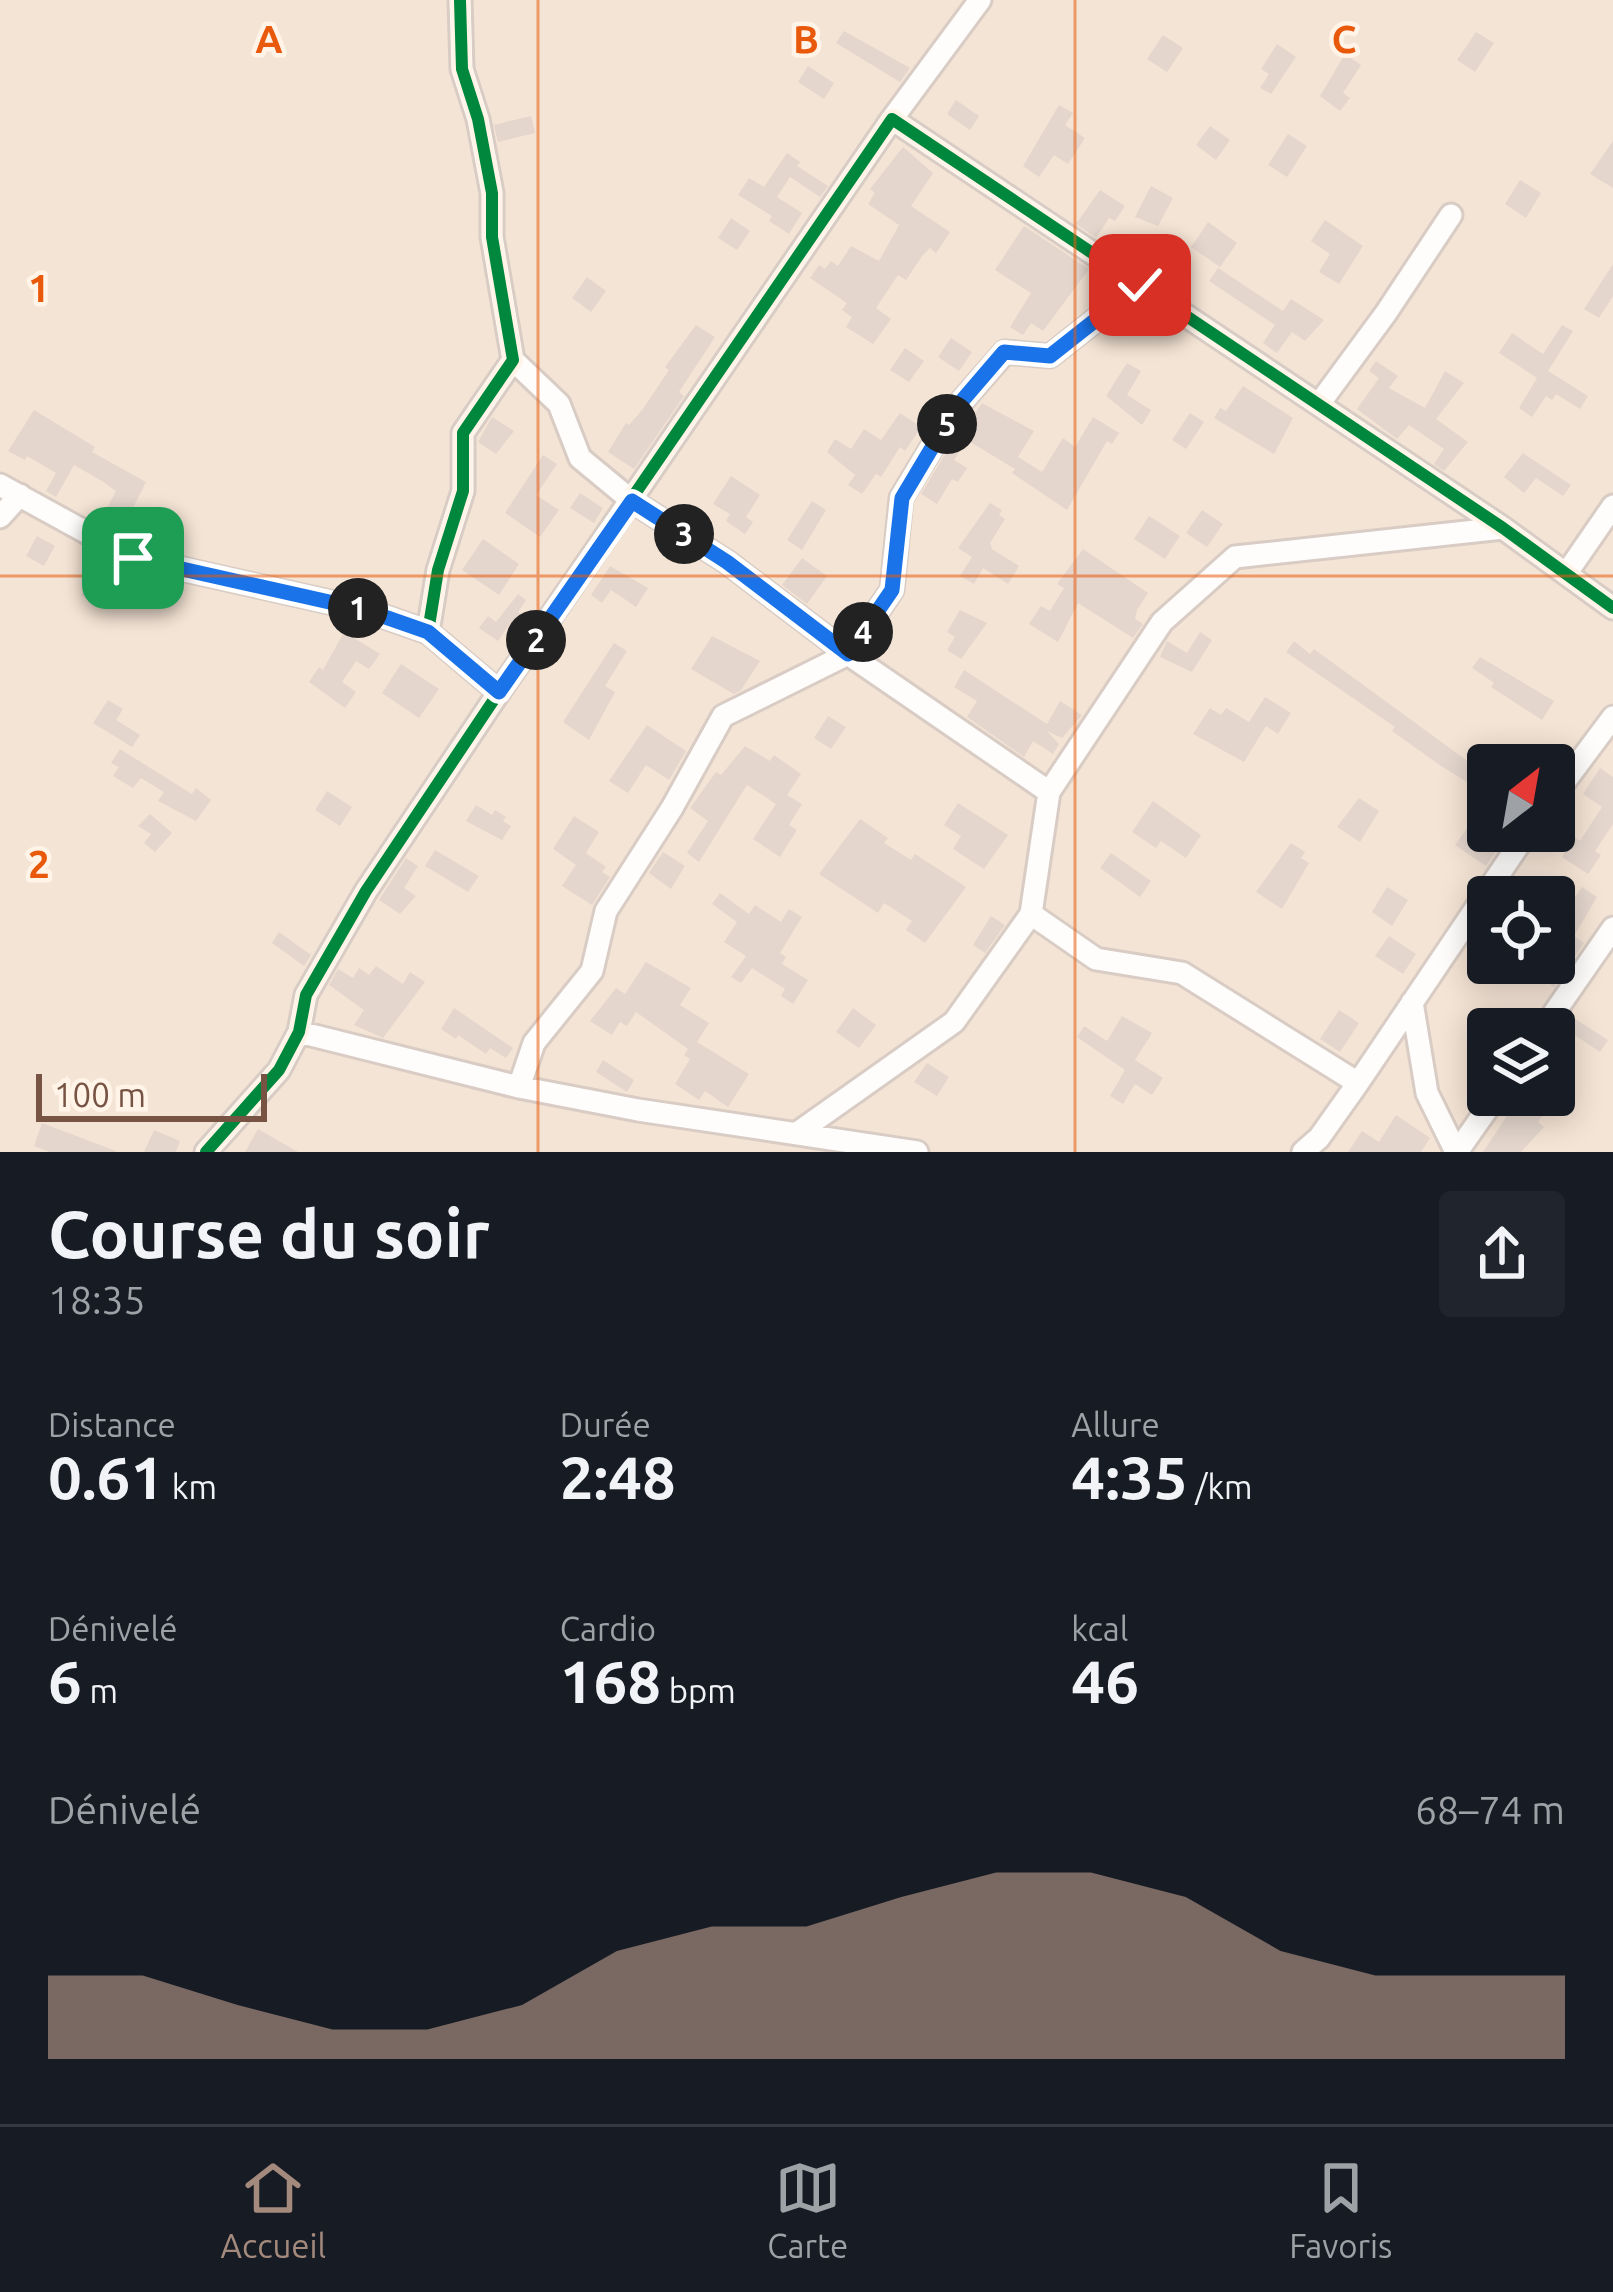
<!DOCTYPE html>
<html lang="fr">
<meta charset="utf-8">
<style>
body{margin:0;font-family:Ubuntu,sans-serif;background:#20242c;color:#f1f3f6;height:100vh;display:flex;flex-direction:column;font-size:45px;white-space:nowrap}
*{box-sizing:border-box;margin:0}
p{font-size:39px;color:#9ea1a6}
.icon{flex:none;width:66px;height:66px;fill:none;stroke:currentColor;stroke-width:2;stroke-linecap:round;stroke-linejoin:round}
.map{position:relative;height:1152px;overflow:hidden}
.details{display:flex;flex-direction:column;background:#171b24;flex:1}
.details>*{flex:none}
.needle{width:78px;rotate:31deg}
.controls{position:absolute;left:1467px;top:744px;display:grid;gap:24px}
.controls a{display:grid;place-items:center;width:108px;height:108px;border-radius:12px;background:#171b24;box-shadow:0 6px 30px #0003;font-size:60px}
.scale{position:absolute;left:36px;bottom:30px;width:231px;box-sizing:border-box;padding-left:12px;border:6px solid #775344;border-top:0;font-size:33px;line-height:42px;white-space:nowrap;color:#775344;-webkit-text-stroke:9px #fff4e7;paint-order:stroke}
.pin{position:absolute;display:grid;place-items:center;width:102px;height:102px;color:#fff;margin:-51px;border-radius:24px;box-shadow:0 6px 18px #0006}
.km{position:absolute;width:60px;height:60px;margin:-30px;border-radius:50%;background:#222;color:#fff;font-size:33px;line-height:60px;text-align:center}
.round{display:grid;place-items:center;flex:none;width:126px;height:126px;border-radius:12px;background:#20242c}
.headline{display:flex;align-items:center;justify-content:space-between;height:204px;padding:0 48px}
h1{font-size:66px;font-weight:700;line-height:90px}
.stats{display:grid;grid-template-columns:repeat(3,1fr);gap:18px;height:204px;padding:12px 48px}
.stats div{display:grid;align-content:center}
.stats b{font-size:60px;font-weight:700}
.stats small{font-size:33px;font-weight:400}
.stats p{font-size:33px}
.chart{height:336px;padding:24px 48px}
.chart p{display:flex;justify-content:space-between}
.chart svg{width:100%;height:216px;margin-top:12px;fill:#a48a7d;opacity:.7}
.tab-bar{display:flex;justify-content:space-around;align-items:center;height:168px;border-top:3px solid #363941;background:#171b24;font-size:33px;color:#9ea1a6}
.tab-bar a{display:grid;justify-items:center;gap:6px}
.tab-bar .current{color:#a48a7d}
.map>svg:first-child{display:block}
.residential{fill:#f4e4d5;fill-rule:evenodd}
.building{fill:#e4d6cd}
.lines{fill:none;stroke-linecap:round;stroke-linejoin:round}
.minor-casing{stroke:#d8ccc4;stroke-width:27}
.minor{stroke:#fefdfb;stroke-width:21}
.cycleway-casing{stroke:#fff4e7;stroke-width:20}
.cycleway{stroke:#00873e;stroke-width:12}
.route-casing{stroke:#fff;stroke-width:24}
.route{stroke:#1a73e8;stroke-width:15}
.grid{fill:none;stroke:#e8590c;stroke-width:3;stroke-opacity:0.55}
.grid-label{font-size:39px;text-anchor:middle;font-weight:bold;fill:#e8590c;stroke:#fff4e7;stroke-width:9;stroke-linejoin:round;paint-order:stroke}
</style>
<div class="map">
<svg width="1613" height="1152" viewBox="0 0 1613 1152">
<rect width="100%" height="100%" fill="#f7efe6"/>
<path class="residential" d="M0 0H1613V1152H0ZM1488 765H1554V831H1488ZM1488 897H1554V963H1488ZM1488 1029H1554V1095H1488Z"/>
<path class="building" d="M844 31 910 68 900 82 836 43Z
M1476 32 1494 43 1475 72 1457 60Z
M1163 35 1183 48 1167 72 1147 59Z
M1277 44 1296 57 1271 94 1260 88 1269 74 1261 69Z
M1345 54 1361 65 1343 93 1350 98 1340 111 1320 96Z
M808 66 834 83 824 99 798 82Z
M956 100 979 116 970 130 947 114Z
M1059 105 1073 113 1065 125 1085 138 1068 164 1054 155 1039 177 1023 166Z
M531 116 535 133 498 142 494 125Z
M1210 126 1230 140 1216 160 1196 145Z
M1288 134 1307 146 1287 177 1268 165Z
M1613 141V188L1590 174Z
M903 147 933 173 911 206 950 232 936 253 930 248 922 256 906 280 898 275 876 308 891 319 873 344 846 327 852 317 842 310 847 303 810 278 819 265 825 269 831 261 838 266 851 246 879 261 899 225 868 204 875 193 870 189Z
M787 153 800 162 797 166 828 186 820 197 790 177 777 197 802 213 789 234 769 221 772 216 738 195 749 178 764 187Z
M1520 180 1541 193 1526 218 1505 204Z
M1151 186 1173 198 1158 226 1135 217Z
M1100 190 1125 206 1115 221 1109 218 1096 238 1076 224Z
M731 218 750 231 737 250 718 238Z
M1325 220 1363 246 1339 284 1319 272 1330 254 1311 241Z
M1208 222 1237 243 1220 267 1191 247Z
M1024 226 1089 269 1043 331 1031 323 1023 335 1010 327 1031 293 995 270Z
M1613 264V296L1599 318 1584 309Z
M1218 268 1283 311 1291 299 1324 320 1305 341 1292 332 1277 353 1263 343 1275 325 1209 281Z
M587 277 606 291 591 312 572 298Z
M696 325 715 337 679 392 684 396 634 469 608 452 626 423 629 425 643 409 669 370 665 367Z
M1562 325 1573 331 1548 371 1588 396 1580 409 1556 394 1552 400 1546 396 1532 417 1519 408 1537 378 1499 353 1512 333 1543 354Z
M951 338 972 352 959 371 938 357Z
M905 348 924 361 909 382 890 370Z
M1376 361 1398 376 1389 388 1425 408 1445 371 1464 383 1436 419 1468 442 1444 471 1434 464 1444 449 1409 425 1397 439 1357 409 1379 378 1369 371Z
M1127 363 1141 371 1127 395 1151 410 1142 425 1106 396Z
M1243 386 1293 418 1274 454 1214 418 1220 408 1226 411Z
M982 403 1034 431 1018 457 1042 472 1063 438 1075 447 1093 417 1119 433 1112 444 1107 441 1067 510 1012 473 1015 469 967 440 954 460 967 468 958 482 952 479 937 504 921 494 965 421 969 423Z
M34 410 95 447 92 452 146 482 127 520 107 508 116 491 102 481 74 465 56 497 46 491 56 473 27 456 25 460 8 451Z
M900 413 921 427 905 451 900 447 881 477 876 474 862 494 848 485 855 475 827 452 835 439 851 449 864 429 881 440Z
M1190 413 1204 422 1186 449 1172 440Z
M492 417 514 431 496 454 478 442Z
M1523 453 1571 485 1563 496 1536 478 1524 493 1504 477Z
M543 455 557 464 536 495 559 510 540 537 505 513Z
M731 476 760 495 746 517 753 522 745 534 726 521 730 514 713 504Z
M580 493 603 508 594 523 570 508Z
M812 501 826 510 802 550 787 540Z
M990 503 1002 510 999 515 1005 519 990 543 992 549 1019 566 1008 584 983 568 974 584 960 576 972 557 958 548Z
M1202 510 1223 524 1207 547 1186 533Z
M158 512 179 524 167 546 146 534Z
M1149 516 1180 536 1165 559 1134 539Z
M37 536 55 546 44 566 26 556Z
M483 539 519 564 499 595 462 570Z
M1083 549 1148 593 1137 610 1135 619 1143 624 1133 638 1078 603 1058 642 1029 624 1041 606 1050 611 1064 588 1057 584Z
M802 558 827 576 807 604 782 585Z
M610 566 648 588 636 607 611 590 602 603 591 595Z
M90 577 112 589 102 607 81 595Z
M518 594 526 600 518 612 530 621 520 635 508 626 498 641 479 628 488 616 496 622Z
M960 610 987 623 961 659 947 650 955 637 947 632Z
M344 632 380 654 369 669 356 661 342 682 356 692 345 708 309 682 319 667 323 670Z
M1200 632 1212 640 1192 672 1160 657 1167 641 1187 653Z
M712 636 760 661 741 690 734 694 691 669Z
M1294 641 1310 654 1314 649 1488 776V795L1441 766 1392 731 1395 727 1286 652Z
M614 643 627 651 605 686 615 692 589 740 563 722Z
M1480 657 1554 701 1542 720 1491 687 1494 683 1472 668Z
M401 664 439 689 419 718 382 693Z
M964 670 1047 724 1060 701 1082 715 1062 738 1047 731 1059 744 1053 754 1033 741 1024 757 967 717 977 701 954 687Z
M1265 697 1291 713 1278 734 1266 726 1244 762 1193 734 1210 708 1221 715 1226 708 1249 722Z
M108 700 123 709 116 720 140 735 132 747 93 723Z
M828 716 846 727 831 749 814 738Z
M647 725 686 751 669 780 646 765 628 793 609 781Z
M745 746 770 761 774 755 801 774 787 795 802 804 789 825 797 830 780 857 753 839 776 804 747 785 699 862 687 853 708 821 690 808 716 772 721 775Z
M120 749 192 794 196 788 211 800 196 821 158 801 164 792 141 778 133 788 113 776 119 767 111 763Z
M1600 768 1613 777V824L1595 851 1601 855 1588 874 1562 857 1575 837 1580 841 1602 807 1583 794Z
M327 791 352 807 340 826 315 810Z
M1359 798 1379 811 1360 842 1337 827Z
M1153 801 1201 835 1186 858 1161 841 1156 848 1132 832Z
M958 803 1008 835 984 869 953 849 961 836 944 825Z
M476 805 492 815 495 810 506 817 503 821 511 826 502 840 466 821Z
M150 814 172 833 155 852 144 843 151 834 138 826Z
M574 816 599 832 586 853 606 867 602 872 610 877 592 905 562 886 576 865 553 849Z
M1476 816 1503 841 1486 866 1455 845Z
M860 819 888 838 884 843 911 860 915 854 966 887 925 943 906 930 912 921 884 903 878 913 819 874Z
M1291 843 1305 852 1301 858 1309 863 1282 909 1256 892Z
M435 850 479 876 468 892 425 866Z
M663 852 685 866 671 889 649 873Z
M1111 853 1151 881 1140 897 1100 868Z
M406 858 418 866 404 888 416 896 400 914 379 900Z
M1387 887 1408 900 1392 926 1372 912Z
M1582 887 1597 897 1574 936 1584 943 1554 987 1544 980 1564 950 1554 943V910L1562 916Z
M720 893 749 914 755 905 781 922 789 909 802 917 780 953 786 957 782 964 808 980 793 1004 781 996 785 989 752 968 741 983 731 977 746 956 724 942 737 922 712 904Z
M991 916 1005 925 985 953 973 945Z
M279 932 311 955 304 966 272 943Z
M1389 936 1416 954 1403 974 1375 956Z
M646 962 691 988 680 1005 709 1023 697 1042 749 1074 728 1107 705 1091 699 1100 675 1084 690 1059 684 1055 688 1049 636 1012 627 1026 620 1022 612 1035 590 1021 616 988 625 994Z
M376 966 403 984 410 972 425 982 383 1038 354 1025 364 1010 329 985 338 969 353 978 359 968 369 975Z
M454 1008 513 1048 506 1058 490 1048 486 1054 458 1035 456 1039 441 1029Z
M853 1008 876 1025 859 1048 836 1032Z
M1339 1010 1359 1023 1340 1052 1320 1039Z
M1122 1016 1152 1033 1135 1060 1163 1078 1152 1095 1135 1084 1123 1104 1110 1096 1125 1070 1077 1037 1084 1026 1107 1041Z
M1572 1017 1608 1040 1600 1052 1564 1028Z
M603 1060 634 1080 627 1092 596 1072Z
M927 1063 949 1077 937 1096 914 1082Z
M1521 1095H1556L1538 1122 1544 1127 1521 1152H1483Z
M1396 1115 1430 1138 1421 1152H1348L1362 1131 1379 1142Z
M42 1123 116 1151V1152H50L34 1146Z
M258 1129 298 1152H245Z
M154 1130 180 1141 176 1152H144Z"/>
<g class="lines">
<g class="minor-casing">
<path id="minor" d="M892 119 980 0
M513 360 559 404 580 458 632 501 727 562 848 654 1049 792
M1319 404 1386 313 1451 215
M0 485 133 558 365 610 428 632
M0 517 20 495
M1566 574 1613 506
M499 692 892 119 1503 528 1613 608
M1554 796 1613 717
M1031 914 1096 959 1182 973 1358 1083
M1412 1002 1427 1093 1456 1152
M1543 1029 1613 928
M299 1032 519 1087 638 1110 917 1152
M519 1087 534 1043 592 971 606 911 672 808 723 716 848 654 892 590 901 498 955 409 1005 352 1050 356 1140 285
M800 1131 954 1022 1031 914 1049 792 1162 622 1235 557 1503 528
M206 1152 279 1070 299 1032 306 995 366 891 499 692 428 632 438 570 463 491V433L513 360 492 237V193L478 119 462 69 460 0
M1303 1152 1319 1138 1358 1083 1528 831
M1457 1152 1497 1095"/>
</g>
<use href="#minor" class="minor"/>
<g class="cycleway-casing">
<path id="cycleway" d="M499 692 892 119 1503 528 1613 608
M206 1152 279 1070 299 1032 306 995 366 891 499 692 428 632 438 570 463 491V433L513 360 492 237V193L478 119 462 69 460 0"/>
</g>
<use href="#cycleway" class="cycleway"/>
</g>
<g class="lines">
<g class="route-casing">
<path id="route" d="M133 558 365 610 428 632 499 692 632 501 727 562 848 654 892 590 902 498 955 409 1004 352 1050 356 1140 285"/>
</g>
<use href="#route" class="route"/>
</g>
<path class="grid" d="M538 0V1152M1075 0V1152M0 576H1613"/>
<g class="grid-label">
<text x="269" y="53">A</text>
<text x="806" y="53">B</text>
<text x="1344" y="53">C</text>
<text x="39" y="302">1</text>
<text x="39" y="878">2</text>
</g>
</svg>
<div class="controls">
<a><svg class="needle" viewBox="-14 -14 28 28"><path d="M0-13l5 13h-10z" fill="#e53935"/><path d="M0 13l5-13h-10z" fill="#9ea1a6"/></svg></a>
<a><svg class="icon" aria-label="locate" viewBox="0 0 24 24"><circle cx="12" cy="12" r="6"/><path d="M12 2v4M12 18v4M2 12h4M18 12h4"/></svg></a>
<a><svg class="icon" aria-label="layers" viewBox="0 0 24 24"><path d="M12 4l9 5-9 5-9-5zM3 14l9 5 9-5"/></svg></a>
</div>
<div class="scale">100 m</div>
<div class="pin" style="left:133px;top:558px;background:#1e9e55"><svg class="icon" aria-label="arrive" viewBox="0 0 24 24"><path d="M6 21V4h12l-3 4 3 4H6"/></svg></div>
<div class="pin" style="left:1140px;top:285px;background:#d93025"><svg class="icon" aria-label="check" viewBox="0 0 24 24"><path d="M5 12l5 5 9-10"/></svg></div>
<b class="km" style="left:358px;top:608px">1</b>
<b class="km" style="left:536px;top:640px">2</b>
<b class="km" style="left:684px;top:534px">3</b>
<b class="km" style="left:863px;top:632px">4</b>
<b class="km" style="left:947px;top:424px">5</b>
</div>
<section class="details">
<div class="headline"><div><h1>Course du soir</h1><p>18:35</p></div><a class="round"><svg class="icon" aria-label="share" viewBox="0 0 24 24"><path d="M12 15V3M7 8l5-5 5 5M5 13v7h14v-7"/></svg></a></div>
<div class="stats">
<div><p>Distance</p><b>0.61<small> km</small></b></div>
<div><p>Durée</p><b>2:48</b></div>
<div><p>Allure</p><b>4:35<small> /km</small></b></div>
</div>
<div class="stats">
<div><p>Dénivelé</p><b>6<small> m</small></b></div>
<div><p>Cardio</p><b>168<small> bpm</small></b></div>
<div><p>kcal</p><b>46</b></div>
</div>
<div class="chart"><p><span>Dénivelé</span>68–74 m</p>
<svg viewBox="0 0 160 44" preserveAspectRatio="none"><path d="M0 44V27L10 27L20 33L30 38L40 38L50 33L60 22L70 17L80 17L90 11L100 6L110 6L120 11L130 22L140 27L150 27L160 27V44z"/></svg>
</div>
</section>
<nav class="tab-bar">
<a class="current"><svg class="icon" aria-label="home" viewBox="0 0 24 24"><path d="M3 11l9-7 9 7M6 9v11h12V9"/></svg>Accueil</a>
<a><svg class="icon" aria-label="map" viewBox="0 0 24 24"><path d="M3 6l6-2 6 2 6-2v14l-6 2-6-2-6 2zM9 4v14M15 6v14"/></svg>Carte</a>
<a><svg class="icon" aria-label="saved" viewBox="0 0 24 24"><path d="M7 4h10v16l-5-4-5 4z"/></svg>Favoris</a>
</nav>
